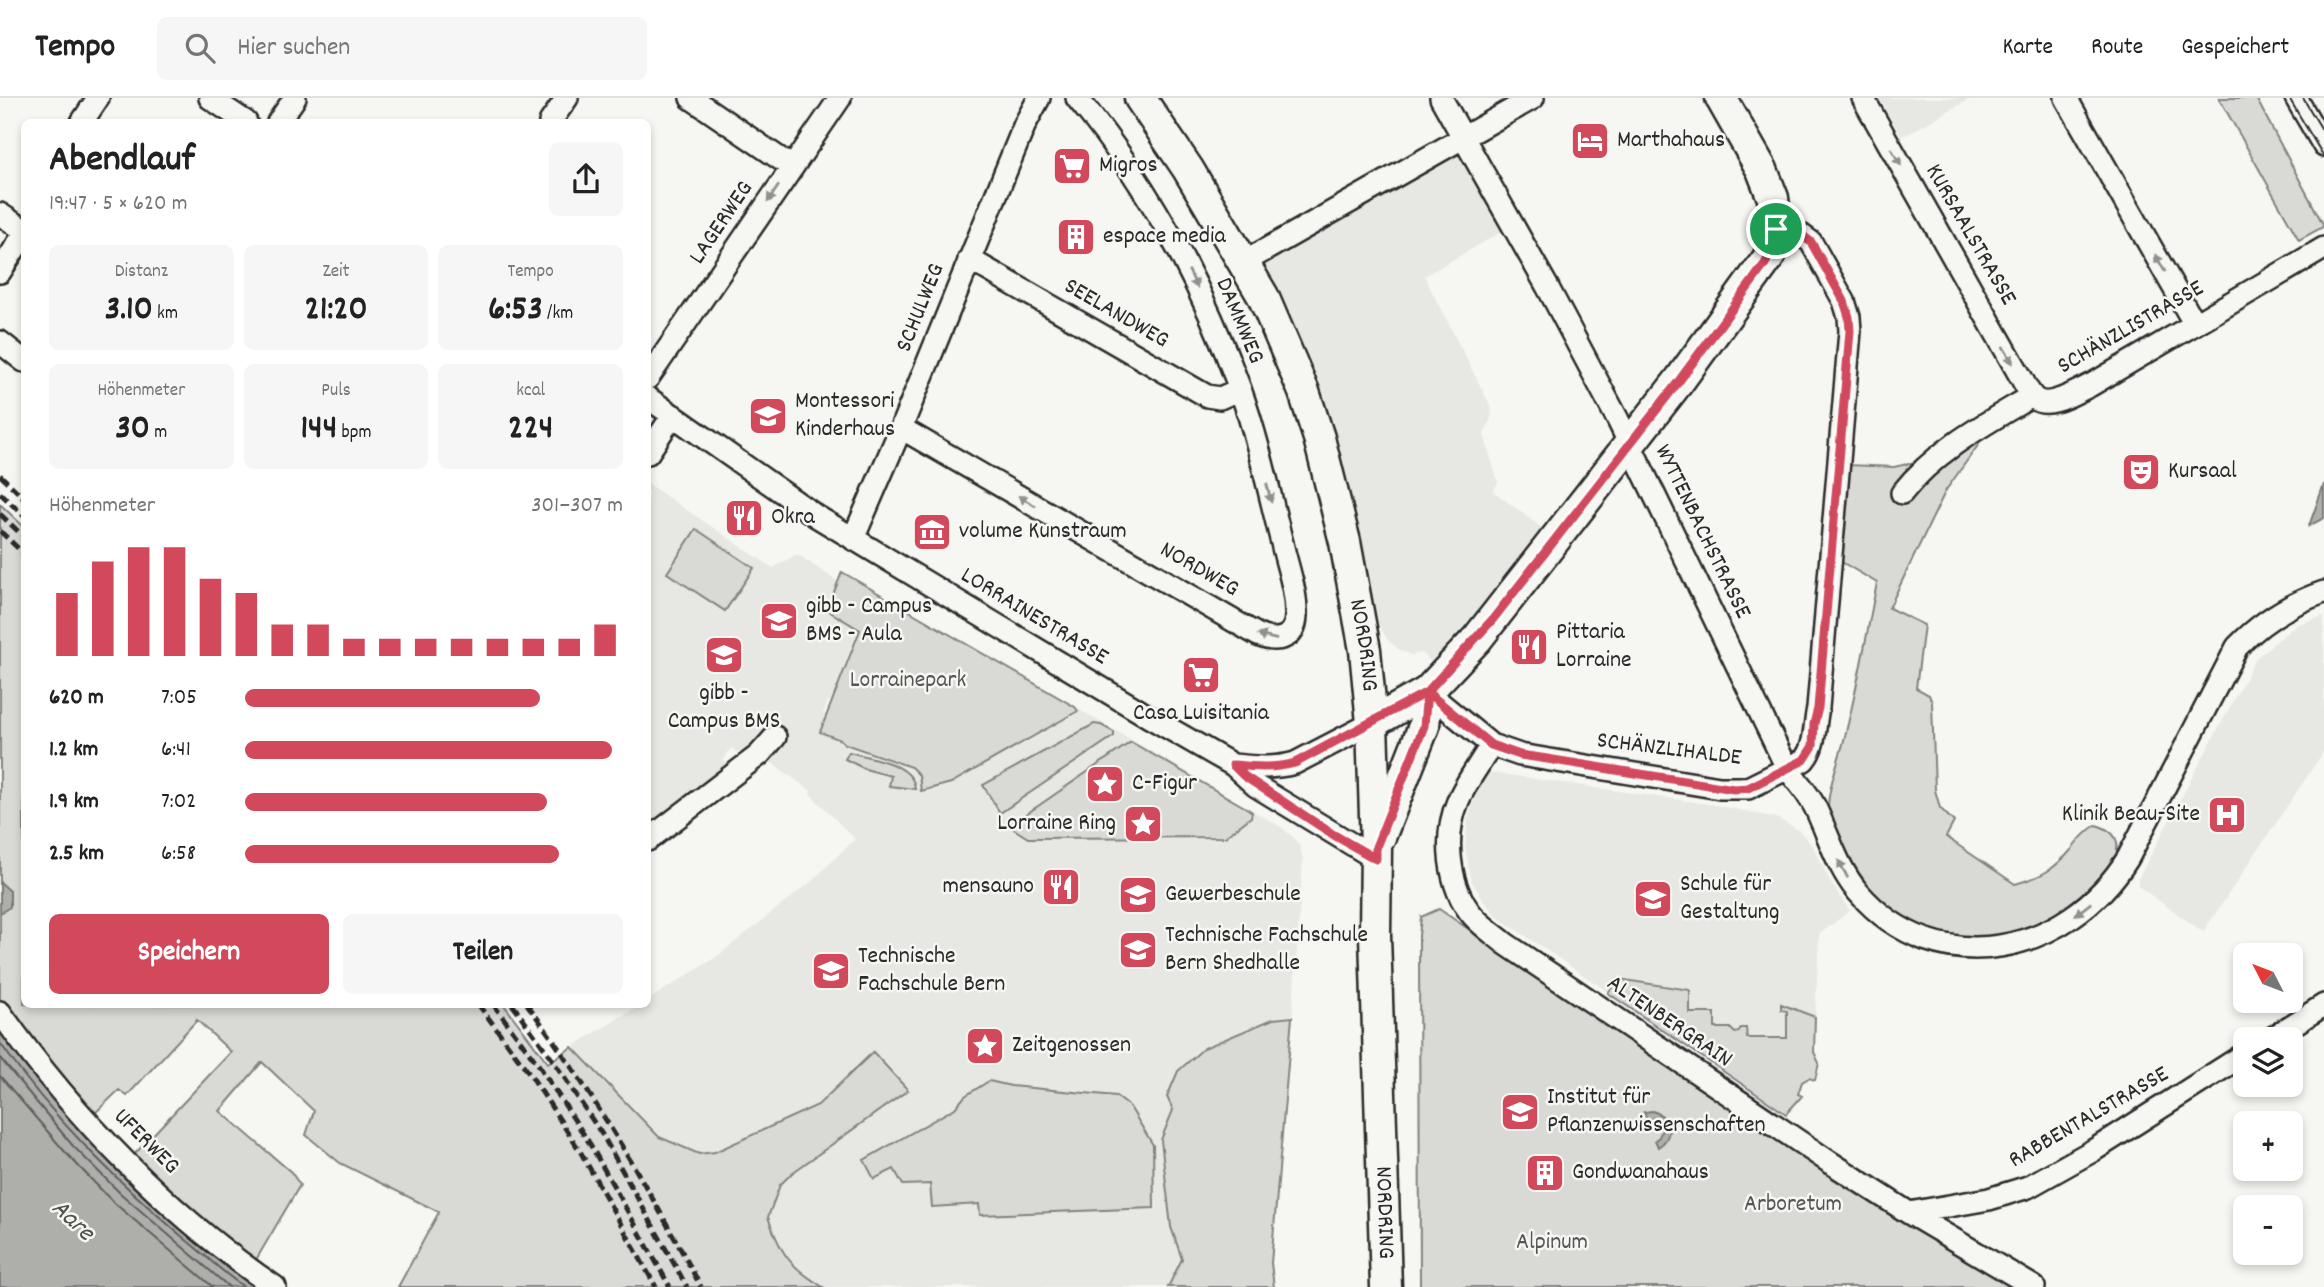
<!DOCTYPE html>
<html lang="de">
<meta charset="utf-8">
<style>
body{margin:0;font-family:Dekko,sans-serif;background:#f6f6f6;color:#222;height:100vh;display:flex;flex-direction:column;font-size:26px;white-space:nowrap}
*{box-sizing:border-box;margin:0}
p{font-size:23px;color:#767676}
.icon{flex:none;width:38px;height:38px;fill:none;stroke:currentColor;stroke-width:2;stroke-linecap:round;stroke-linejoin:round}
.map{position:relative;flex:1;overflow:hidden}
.drawer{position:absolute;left:21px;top:21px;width:630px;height:889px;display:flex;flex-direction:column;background:#fff;border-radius:10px;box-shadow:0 4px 10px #0003}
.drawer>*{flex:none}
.needle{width:46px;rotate:312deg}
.fabs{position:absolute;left:2233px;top:845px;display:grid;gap:14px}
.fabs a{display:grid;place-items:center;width:70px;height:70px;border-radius:10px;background:#fff;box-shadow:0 4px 10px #0003;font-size:35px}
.pin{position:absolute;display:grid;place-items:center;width:60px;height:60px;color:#fff;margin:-30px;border:4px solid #fff;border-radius:50%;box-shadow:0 2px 7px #0007}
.round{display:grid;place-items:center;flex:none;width:74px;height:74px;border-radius:10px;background:#f6f6f6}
.overview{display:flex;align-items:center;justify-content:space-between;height:119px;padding:0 28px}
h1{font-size:38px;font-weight:700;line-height:52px}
.metrics{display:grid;grid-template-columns:repeat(3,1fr);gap:10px;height:119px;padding:7px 28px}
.metrics div{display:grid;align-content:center;border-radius:10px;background:#f6f6f6;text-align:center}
.metrics b{font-size:35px;font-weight:700}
.metrics small{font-size:19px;font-weight:400}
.metrics p{font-size:19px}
.chart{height:196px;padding:14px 28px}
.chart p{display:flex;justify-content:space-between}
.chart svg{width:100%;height:126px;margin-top:7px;stroke:#d1495b;stroke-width:6}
.primary-button{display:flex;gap:14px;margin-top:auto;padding:14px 28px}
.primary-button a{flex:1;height:80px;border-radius:10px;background:#d1495b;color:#fff;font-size:28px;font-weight:700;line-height:80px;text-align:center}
.primary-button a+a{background:#f6f6f6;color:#222}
ul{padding:0 28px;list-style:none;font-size:23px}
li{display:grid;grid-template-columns:112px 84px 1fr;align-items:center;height:52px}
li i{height:18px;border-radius:9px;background:#d1495b}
header{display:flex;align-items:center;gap:42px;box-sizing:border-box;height:98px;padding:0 35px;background:#fff;border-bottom:2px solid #e0e0e0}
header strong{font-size:33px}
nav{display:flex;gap:38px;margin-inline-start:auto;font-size:24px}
.search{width:490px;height:63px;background:#f6f6f6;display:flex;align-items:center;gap:18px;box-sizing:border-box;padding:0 24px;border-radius:10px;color:#767676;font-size:26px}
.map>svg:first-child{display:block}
.built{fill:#e7e7e3;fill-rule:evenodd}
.green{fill:#d9d9d5;stroke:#828280;stroke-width:2}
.water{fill:#aeaeab;stroke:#7a7a78;stroke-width:2}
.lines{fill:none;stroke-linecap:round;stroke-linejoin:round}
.shore{stroke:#5f5f5e;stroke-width:2}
.minor-casing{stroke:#2b2b2b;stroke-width:26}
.secondary-casing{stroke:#2b2b2b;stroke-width:35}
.minor{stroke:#f6f6f2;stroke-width:21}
.secondary{stroke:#f6f6f2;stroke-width:30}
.tram{stroke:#2b2b2b;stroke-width:2}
.rail{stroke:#2b2b2b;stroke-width:5;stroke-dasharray:10 5;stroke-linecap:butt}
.oneway{fill:#90908e}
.route-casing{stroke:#fff;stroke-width:14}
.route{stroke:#d1495b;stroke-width:9}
.labels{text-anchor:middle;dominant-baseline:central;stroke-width:5;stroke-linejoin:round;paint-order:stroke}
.poi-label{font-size:24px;fill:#2b2b2b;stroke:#f6f6f2;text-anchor:start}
.street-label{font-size:24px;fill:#2b2b2b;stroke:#f6f6f2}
.park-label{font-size:24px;fill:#565656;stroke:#f6f6f2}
.water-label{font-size:26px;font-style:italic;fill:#525251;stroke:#f6f6f2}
</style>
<header>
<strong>Tempo</strong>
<div class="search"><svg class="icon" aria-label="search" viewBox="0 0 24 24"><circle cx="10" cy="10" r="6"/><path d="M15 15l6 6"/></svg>Hier suchen</div>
<nav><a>Karte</a><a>Route</a><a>Gespeichert</a></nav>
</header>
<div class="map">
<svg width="2324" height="1189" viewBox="0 0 2324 1189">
<rect width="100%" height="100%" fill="#f6f6f2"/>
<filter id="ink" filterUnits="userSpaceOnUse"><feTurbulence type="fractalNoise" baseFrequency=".0143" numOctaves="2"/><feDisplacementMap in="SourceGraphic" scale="14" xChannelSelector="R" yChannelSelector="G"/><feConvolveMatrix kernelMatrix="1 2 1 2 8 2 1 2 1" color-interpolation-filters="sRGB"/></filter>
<g filter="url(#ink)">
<path class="built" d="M1879 0H1971L1908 36 1901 38Z
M1463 41 1512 128 1424 178 1491 309 1492 318 1484 336 1498 385 1493 393 1555 440 1443 575 1422 555 1411 557 1398 551 1387 541 1378 525 1344 380 1254 160Z
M648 386 773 470 797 456 838 484 860 531 831 604 828 603 823 616 977 671 1076 616 1078 611 1281 729 1294 740 1300 749 1303 763 1292 919 1273 921 1204 950 1173 1012 1161 1042 1171 1129 1183 1161 1168 1189H823L788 1163 776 1141 768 1120 780 1087 799 1068 873 955 818 1007 715 1054 699 1056 659 1039 572 949 640 907 648 906V902L715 860 812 783 855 741 810 696 811 693 755 653 746 660 731 650 723 662 734 669 648 734ZM989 983 1011 988 1116 998 980 1117 979 1106 930 1086 903 1087 895 1070 939 1020 955 1010 965 998Z
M2324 518V653L2203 834 2138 788V781L2256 560 2296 527Z
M1487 674 1715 707 1776 720 1800 733 1813 749 1832 787 1850 813 1819 836 1813 970 1722 971 1499 820 1487 807 1472 784 1465 750 1468 719 1478 689Z"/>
<path class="green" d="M2219 0H2256L2324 128 2321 130 2299 142Z
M1968 329 1979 346 1946 392 1889 510 1924 527 1916 590 1929 597 1932 604 1935 692 1940 710 1954 724 1946 739 2015 786C2041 779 2054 772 2072 751 2079 742 2086 733 2096 727 2151 743 2085 801 2062 814 2044 825 2025 834 2004 839 1938 852 1871 811 1844 751 1840 741 1828 724 1828 713 1827 694 1838 664 1843 646 1857 593 1866 539 1877 485L1840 463 1848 367 1894 369 1916 364 1939 346Z
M0 406 24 429V906L504 907 548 965 572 949 659 1039 699 1056 715 1054 818 1007 873 954 908 992 792 1075 780 1087 768 1119C781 1156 789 1168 823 1189H398L439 1114 340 1065 306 1037 314 1013 262 964 220 1013 291 1074 300 1087 253 1167 131 1060 231 954 197 922 127 998 119 992 91 1019 0 906V815L9 809 10 794 0 784Z
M696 431 754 470 725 513 667 475Z
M842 474 1075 609 1078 613 951 685 921 693 919 677 911 669 845 646 841 642 820 634 860 532 827 512Z
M1094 626 1101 627 1114 634V638L1000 715 983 687Z
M1131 644 1248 711 1252 714 1251 719 1225 739 1028 740 1009 728Z
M849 654C869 660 914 665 915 691L889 688 891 678 865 671 845 661Z
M1439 811 1669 967 2014 1189H1420L1419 838 1421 819Z
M1618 881 1690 892V915H1715V930H1730L1735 935 1739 934 1741 930H1746L1747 940H1787V913L1781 912V906L1815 919 1814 954 1819 965 1815 982 1809 980 1802 984 1798 996 1802 998 1786 1016 1608 895Z
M1292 919 1271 1165 1274 1189H1168L1182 1161 1171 1129 1161 1042 1173 1012 1167 999 1178 973 1204 950 1273 921Z
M989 983 1011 988 1116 998 1130 1009 1153 1047 1154 1110 980 1117 979 1106 932 1109 930 1086 903 1087 894 1071 874 1081 864 1062 955 1010 965 998Z"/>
<path class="water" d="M2324 386V420L2309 428Z
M0 784 10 793V809L0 815Z
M0 933C67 1029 152 1104 241 1178L256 1189H0Z
M1652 1013C1671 1018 1675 1038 1658 1049L1655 1042 1659 1039 1663 1029 1657 1021H1647L1644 1014Z"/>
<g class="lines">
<path class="shore" d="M0 945C51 1019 117 1083 185 1141 205 1157 223 1175 244 1189
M0 960 73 1048 120 1095 229 1189
M0 978 66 1055 112 1103 213 1189"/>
<g class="minor-casing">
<path id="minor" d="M210 0 246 24
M691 0 792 69
M1441 0 1547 188 1618 322 1787 670C1797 683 1808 695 1815 709 1829 738 1837 769 1858 794 1938 887 2068 856 2128 760L2237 549C2262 523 2289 506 2324 494
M1863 0 2022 281C2025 287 2029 295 2034 300 2048 313 2077 293 2091 287L2324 150
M2066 0 2194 225
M2296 0 2324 48
M82 24 98 0
M278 24 295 0
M550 24 567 0
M0 116 24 132
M969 161 1207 298 1220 300 1240 291
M1244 164 1533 0
M0 174 24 136
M0 244 24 263
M648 280 840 0
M648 300 816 418 1151 620 1233 667 1256 688 1376 761
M901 330 1258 537C1276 545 1295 542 1296 518 1297 494 1287 468 1282 445 1269 394 1258 341 1240 291 1223 245 1203 199 1180 155 1151 101 1116 47 1077 0
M648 355 673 317
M1902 395C1936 352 1985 326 2032 298
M853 441 901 330 1025 26 1039 0
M1427 594 1491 647 1520 657 1720 690H1748L1804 662C1816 648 1814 628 1818 610L1850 233 1849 219 1844 203 1811 144 1800 136 1776 130
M1491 647C1480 666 1466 684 1458 703 1443 738 1448 789 1473 818 1483 829 1495 837 1506 846L1828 1063 1909 1115 2034 1189
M1233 667C1254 669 1274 671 1295 665L1372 625
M648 742 759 657 775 639
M0 914C73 1018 170 1118 275 1189
M2269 942 2324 907
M1909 1115 1989 1101 2028 1089 2094 1052 2245 956"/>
</g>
<g class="secondary-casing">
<g id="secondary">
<path id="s1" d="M1140 0 1188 71 1263 198 1304 294 1319 340 1345 444 1365 552 1372 625 1376 749 1375 837 1386 1189"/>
<path d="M1372 625 1427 594 1477 541 1679 283 1769 159 1776 130 1773 100 1762 72 1721 0"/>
<path d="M1380 739 1424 628 1427 594"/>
</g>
</g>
<use href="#minor" class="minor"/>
<use href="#secondary" class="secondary"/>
<path class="tram" d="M2289 0 2324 59
M2303 0 2324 35"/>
<path class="rail" d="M0 377 24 400
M0 395 24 418
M0 416 24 439
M0 433 24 456
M478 906 530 976 580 1053 656 1189
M493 906 540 969 590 1046 670 1189
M512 906 552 961 603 1038 687 1189
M527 906C594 996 649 1091 701 1189"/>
</g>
<defs><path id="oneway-solid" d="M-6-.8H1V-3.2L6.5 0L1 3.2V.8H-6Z" transform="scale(1.75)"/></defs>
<g class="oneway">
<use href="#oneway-solid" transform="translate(1896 59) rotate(60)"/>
<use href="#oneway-solid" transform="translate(773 96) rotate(124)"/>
<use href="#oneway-solid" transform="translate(2160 165) rotate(-120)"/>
<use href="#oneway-solid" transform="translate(1193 181) rotate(64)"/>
<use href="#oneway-solid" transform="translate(2008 257) rotate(60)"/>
<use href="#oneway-solid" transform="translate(1269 395) rotate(76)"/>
<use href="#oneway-solid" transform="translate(1027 403) rotate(-150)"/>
<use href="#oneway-solid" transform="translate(1267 539) rotate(-165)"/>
<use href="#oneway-solid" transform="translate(1843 771) rotate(-118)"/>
<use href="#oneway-solid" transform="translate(2083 811) rotate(142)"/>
</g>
</g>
<g class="lines" filter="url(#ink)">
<g class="route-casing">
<path id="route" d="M1776 131 1772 152 1765 166 1679 283 1493 521 1427 594 1295 665C1274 671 1254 669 1233 667L1244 678 1334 737 1376 761V749L1424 628 1427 594 1491 647 1520 657 1541 660 1734 691 1748 690 1804 662 1813 648 1814 626 1818 610 1850 233 1849 219 1844 203 1811 144 1800 136 1776 131"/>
</g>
<use href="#route" class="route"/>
</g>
<defs>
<g id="hotel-square" transform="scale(2.0125)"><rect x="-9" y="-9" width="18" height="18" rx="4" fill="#d1495b" stroke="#f6f6f2"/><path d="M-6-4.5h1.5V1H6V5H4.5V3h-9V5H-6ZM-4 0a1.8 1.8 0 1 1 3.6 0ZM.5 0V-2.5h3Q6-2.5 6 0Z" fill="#fff"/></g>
<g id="supermarket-square" transform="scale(2.0125)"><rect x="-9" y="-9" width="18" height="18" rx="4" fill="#d1495b" stroke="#f6f6f2"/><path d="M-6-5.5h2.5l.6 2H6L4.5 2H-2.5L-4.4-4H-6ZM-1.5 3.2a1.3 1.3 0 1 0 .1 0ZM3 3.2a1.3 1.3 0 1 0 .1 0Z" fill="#fff"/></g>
<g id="building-square" transform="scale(2.0125)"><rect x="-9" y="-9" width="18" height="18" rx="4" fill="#d1495b" stroke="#f6f6f2"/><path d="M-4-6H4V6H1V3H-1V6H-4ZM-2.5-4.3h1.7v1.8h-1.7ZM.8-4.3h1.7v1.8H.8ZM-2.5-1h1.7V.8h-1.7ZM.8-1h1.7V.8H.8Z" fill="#fff"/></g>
<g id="school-square" transform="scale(2.0125)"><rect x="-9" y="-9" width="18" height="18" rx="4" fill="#d1495b" stroke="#f6f6f2"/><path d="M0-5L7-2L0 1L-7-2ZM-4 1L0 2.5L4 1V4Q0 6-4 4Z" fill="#fff"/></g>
<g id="theatre-square" transform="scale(2.0125)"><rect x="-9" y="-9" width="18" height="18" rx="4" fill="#d1495b" stroke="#f6f6f2"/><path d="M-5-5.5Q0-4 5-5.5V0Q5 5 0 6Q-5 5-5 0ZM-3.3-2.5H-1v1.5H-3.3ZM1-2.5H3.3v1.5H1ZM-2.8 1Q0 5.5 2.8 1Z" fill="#fff"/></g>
<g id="restaurant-square" transform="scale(2.0125)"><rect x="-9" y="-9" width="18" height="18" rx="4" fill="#d1495b" stroke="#f6f6f2"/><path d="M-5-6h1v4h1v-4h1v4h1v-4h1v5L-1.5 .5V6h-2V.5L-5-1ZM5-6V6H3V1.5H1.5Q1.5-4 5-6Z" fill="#fff"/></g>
<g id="museum-square" transform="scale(2.0125)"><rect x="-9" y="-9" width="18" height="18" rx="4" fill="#d1495b" stroke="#f6f6f2"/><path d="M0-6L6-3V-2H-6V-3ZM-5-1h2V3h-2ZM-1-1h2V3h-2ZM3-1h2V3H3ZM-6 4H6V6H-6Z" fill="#fff"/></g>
<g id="sight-square" transform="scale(2.0125)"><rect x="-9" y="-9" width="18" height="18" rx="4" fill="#d1495b" stroke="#f6f6f2"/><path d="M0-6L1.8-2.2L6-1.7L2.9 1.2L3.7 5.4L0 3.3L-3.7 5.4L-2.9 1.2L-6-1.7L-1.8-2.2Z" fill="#fff"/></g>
<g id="hospital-square" transform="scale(2.0125)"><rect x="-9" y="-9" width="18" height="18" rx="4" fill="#d1495b" stroke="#f6f6f2"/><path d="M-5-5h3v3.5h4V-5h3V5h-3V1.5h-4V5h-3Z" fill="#fff"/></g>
<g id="university-square" transform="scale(2.0125)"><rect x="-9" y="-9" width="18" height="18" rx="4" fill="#d1495b" stroke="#f6f6f2"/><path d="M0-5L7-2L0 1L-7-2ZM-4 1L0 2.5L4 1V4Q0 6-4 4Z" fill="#fff"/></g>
</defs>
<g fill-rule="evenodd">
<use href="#hotel-square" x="1590" y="43"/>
<use href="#supermarket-square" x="1072" y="68"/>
<use href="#building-square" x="1076" y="139"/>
<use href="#school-square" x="768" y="318"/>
<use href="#theatre-square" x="2141" y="374"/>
<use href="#restaurant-square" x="744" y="420"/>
<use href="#museum-square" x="932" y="434"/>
<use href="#school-square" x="779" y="523"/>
<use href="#restaurant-square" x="1529" y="549"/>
<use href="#school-square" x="724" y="557"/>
<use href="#supermarket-square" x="1201" y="577"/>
<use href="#sight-square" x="1105" y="686"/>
<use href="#hospital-square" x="2227" y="717"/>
<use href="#sight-square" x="1143" y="726"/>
<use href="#restaurant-square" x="1061" y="789"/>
<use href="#school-square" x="1138" y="797"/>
<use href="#university-square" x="1653" y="801"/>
<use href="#school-square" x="1138" y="852"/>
<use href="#school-square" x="831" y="873"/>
<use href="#sight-square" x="985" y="948"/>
<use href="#university-square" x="1520" y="1014"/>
<use href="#building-square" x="1545" y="1075"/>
</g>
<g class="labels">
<g class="poi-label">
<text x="1617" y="43">Marthahaus</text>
<text x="1099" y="68">Migros</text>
<text x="1103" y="139">espace media</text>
<text x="795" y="304">Montessori<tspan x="795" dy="28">Kinderhaus</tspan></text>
<text x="2168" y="374">Kursaal</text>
<text x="771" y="420">Okra</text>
<text x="959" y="434">volume Kunstraum</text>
<text x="806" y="509">gibb - Campus<tspan x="806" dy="28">BMS - Aula</tspan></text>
<text x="1556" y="535">Pittaria<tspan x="1556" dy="28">Lorraine</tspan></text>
<text x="724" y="596" text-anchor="middle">gibb -<tspan x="724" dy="28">Campus BMS</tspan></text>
<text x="1201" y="616" text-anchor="middle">Casa Luisitania</text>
<text x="1132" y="686">C-Figur</text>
<text x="2200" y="717" text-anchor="end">Klinik Beau-Site</text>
<text x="1116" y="726" text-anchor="end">Lorraine Ring</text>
<text x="1680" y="787">Schule für<tspan x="1680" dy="28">Gestaltung</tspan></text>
<text x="1034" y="789" text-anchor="end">mensauno</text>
<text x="1165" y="797">Gewerbeschule</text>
<text x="1165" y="838">Technische Fachschule<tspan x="1165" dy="28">Bern Shedhalle</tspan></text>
<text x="858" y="859">Technische<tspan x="858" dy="28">Fachschule Bern</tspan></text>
<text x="1012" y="948">Zeitgenossen</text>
<text x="1547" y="1000">Institut für<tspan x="1547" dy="28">Pflanzenwissenschaften</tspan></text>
<text x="1572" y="1075">Gondwanahaus</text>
</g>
<g class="street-label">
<text transform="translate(722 125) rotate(-56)">LAGERWEG</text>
<text transform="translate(1970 137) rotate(60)">KURSAALSTRASSE</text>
<text transform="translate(921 210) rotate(-68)">SCHULWEG</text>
<text transform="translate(1116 216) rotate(30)">SEELANDWEG</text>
<text transform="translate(1239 223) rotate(67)">DAMMWEG</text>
<text transform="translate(2131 230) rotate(-30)">SCHÄNZLISTRASSE</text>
<text transform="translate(1702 434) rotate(64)">WYTTENBACHSTRASSE</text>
<text transform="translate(1199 472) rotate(30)">NORDWEG</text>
<text transform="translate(1034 519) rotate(31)">LORRAINESTRASSE</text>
<text stroke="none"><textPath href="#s1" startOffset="598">NORDRING</textPath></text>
<text transform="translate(1669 652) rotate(7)">SCHÄNZLIHALDE</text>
<text transform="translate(1669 924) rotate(34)">ALTENBERGRAIN</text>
<text transform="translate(2089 1020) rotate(-30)">RABBENTALSTRASSE</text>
<text transform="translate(146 1044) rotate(45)">UFERWEG</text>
<text stroke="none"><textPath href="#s1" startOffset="1166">NORDRING</textPath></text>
</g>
<g class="park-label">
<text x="908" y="583">Lorrainepark</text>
<text x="1793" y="1107">Arboretum</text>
<text x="1552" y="1145">Alpinum</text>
</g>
<g class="water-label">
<text transform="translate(72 1123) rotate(43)">Aare</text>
</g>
</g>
</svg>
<div class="fabs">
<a><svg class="needle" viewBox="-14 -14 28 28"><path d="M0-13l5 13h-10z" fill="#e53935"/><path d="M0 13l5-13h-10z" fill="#767676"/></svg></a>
<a><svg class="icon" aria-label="layers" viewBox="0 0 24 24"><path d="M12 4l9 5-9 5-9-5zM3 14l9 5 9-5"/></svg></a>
<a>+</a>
<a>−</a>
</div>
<div class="pin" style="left:1776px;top:131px;background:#1e9e55"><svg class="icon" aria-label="arrive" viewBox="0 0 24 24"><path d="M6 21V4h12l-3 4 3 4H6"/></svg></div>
<section class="drawer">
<div class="overview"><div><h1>Abendlauf</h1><p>19:47 · 5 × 620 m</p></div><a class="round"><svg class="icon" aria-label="share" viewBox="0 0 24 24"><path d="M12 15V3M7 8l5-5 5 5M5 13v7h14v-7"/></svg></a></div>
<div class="metrics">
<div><p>Distanz</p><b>3.10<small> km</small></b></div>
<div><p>Zeit</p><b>21:20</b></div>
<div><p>Tempo</p><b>6:53<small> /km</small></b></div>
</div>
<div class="metrics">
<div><p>Höhenmeter</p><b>30<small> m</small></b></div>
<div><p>Puls</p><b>144<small> bpm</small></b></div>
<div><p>kcal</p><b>224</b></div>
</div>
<div class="chart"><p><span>Höhenmeter</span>301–307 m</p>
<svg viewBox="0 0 160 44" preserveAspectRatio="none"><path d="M5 44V22M15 44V11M25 44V6M35 44V6M45 44V17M55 44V22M65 44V33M75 44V33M85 44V38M95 44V38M105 44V38M115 44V38M125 44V38M135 44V38M145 44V38M155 44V33"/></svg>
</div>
<ul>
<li><b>620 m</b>7:05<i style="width:78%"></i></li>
<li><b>1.2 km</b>6:41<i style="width:97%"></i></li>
<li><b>1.9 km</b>7:02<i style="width:80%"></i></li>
<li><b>2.5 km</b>6:58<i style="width:83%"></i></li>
</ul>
<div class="primary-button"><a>Speichern</a><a>Teilen</a></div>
</section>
</div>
